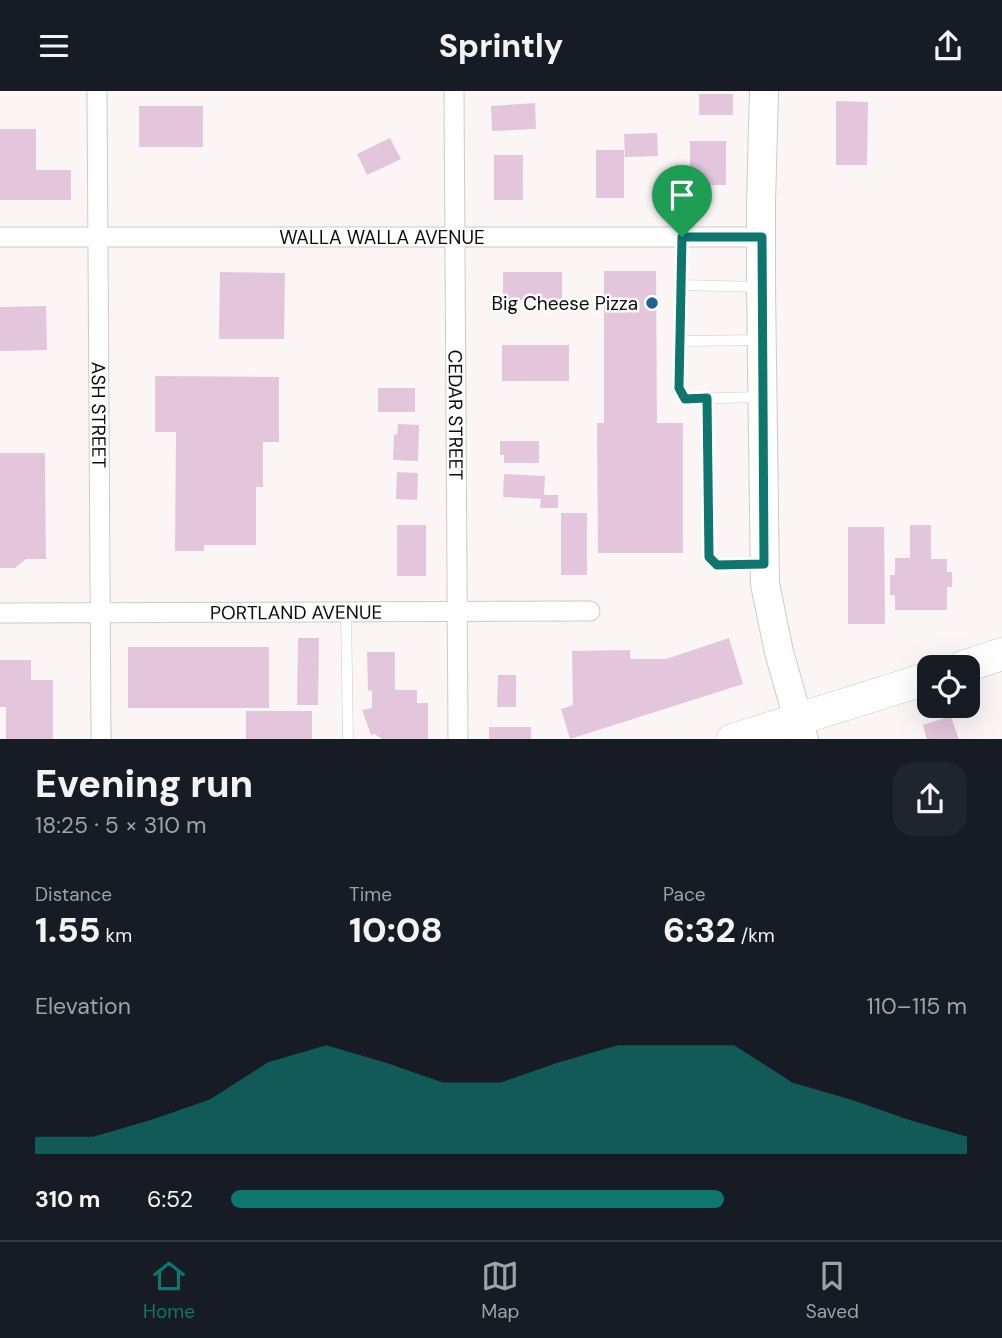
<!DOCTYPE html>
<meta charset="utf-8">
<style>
body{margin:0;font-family:"DM Sans",sans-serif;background:#20242c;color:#f1f3f6;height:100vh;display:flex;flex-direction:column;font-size:26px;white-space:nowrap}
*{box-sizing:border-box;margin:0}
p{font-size:23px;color:#9ea1a6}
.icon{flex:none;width:38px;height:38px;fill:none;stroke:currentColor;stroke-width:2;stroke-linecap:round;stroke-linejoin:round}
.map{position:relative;height:648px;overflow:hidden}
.panel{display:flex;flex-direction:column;background:#171b24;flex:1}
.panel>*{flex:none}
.fabs{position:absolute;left:917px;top:564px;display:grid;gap:14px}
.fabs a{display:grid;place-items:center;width:63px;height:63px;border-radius:14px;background:#171b24;box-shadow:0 7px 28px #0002;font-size:35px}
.pin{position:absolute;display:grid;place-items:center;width:60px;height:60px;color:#fff;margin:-72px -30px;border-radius:50% 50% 50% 0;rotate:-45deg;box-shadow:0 0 7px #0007}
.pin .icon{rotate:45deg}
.round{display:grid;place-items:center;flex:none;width:74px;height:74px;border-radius:21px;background:#20242c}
.head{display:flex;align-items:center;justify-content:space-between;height:119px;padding:0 35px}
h1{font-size:38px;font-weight:800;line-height:52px}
.figures{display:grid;grid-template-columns:repeat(3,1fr);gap:10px;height:119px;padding:7px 35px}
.figures div{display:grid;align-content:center}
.figures b{font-size:35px;font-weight:800}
.figures small{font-size:19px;font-weight:400}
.figures p{font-size:19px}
.chart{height:196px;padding:14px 35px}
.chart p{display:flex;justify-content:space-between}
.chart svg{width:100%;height:126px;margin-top:7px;fill:#0f766e;opacity:.7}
ul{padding:0 35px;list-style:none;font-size:23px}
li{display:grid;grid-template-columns:112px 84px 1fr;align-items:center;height:52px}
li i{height:18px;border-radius:9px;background:#0f766e}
header{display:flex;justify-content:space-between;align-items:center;height:91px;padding:0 35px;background:#171b24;font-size:32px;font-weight:800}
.tabs{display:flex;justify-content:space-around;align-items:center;height:98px;border-top:2px solid #363941;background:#171b24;font-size:19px;color:#9ea1a6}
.tabs a{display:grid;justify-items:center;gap:4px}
.tabs .on{color:#0f766e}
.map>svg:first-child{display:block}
.building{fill:#e3c6db}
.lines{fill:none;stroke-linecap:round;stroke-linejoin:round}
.lane-casing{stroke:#cfc9cb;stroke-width:11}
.street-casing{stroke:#cfc9cb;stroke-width:21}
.secondary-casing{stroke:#cfc9cb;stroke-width:30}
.primary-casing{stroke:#cfc9cb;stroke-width:33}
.lane{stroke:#fff;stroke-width:10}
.street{stroke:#fff;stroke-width:19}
.secondary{stroke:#fff;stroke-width:28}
.primary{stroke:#fff;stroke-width:32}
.route-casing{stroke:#fff;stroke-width:14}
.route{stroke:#0f766e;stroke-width:9}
.poi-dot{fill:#216197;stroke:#fff;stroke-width:2.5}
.labels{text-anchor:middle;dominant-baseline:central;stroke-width:5;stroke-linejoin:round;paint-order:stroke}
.street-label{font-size:19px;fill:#0d0b0b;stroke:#fff}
.poi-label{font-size:19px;fill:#0d0b0b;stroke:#fff;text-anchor:end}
</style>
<header><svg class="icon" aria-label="menu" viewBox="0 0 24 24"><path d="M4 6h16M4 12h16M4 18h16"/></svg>Sprintly<svg class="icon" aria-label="share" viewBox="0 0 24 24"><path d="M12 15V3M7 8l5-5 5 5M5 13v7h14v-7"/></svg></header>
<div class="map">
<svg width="1002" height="649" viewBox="0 0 1002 649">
<rect width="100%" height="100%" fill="#fbf5f6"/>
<path class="building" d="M699 3H733V24H699Z
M836 10 868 11 867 74H836Z
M535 12 536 38 492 40 491 15Z
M139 15H203V56H139Z
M0 38H36V79H71V109H0Z
M657 42 658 65 625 66 624 43Z
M390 47 401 68 367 84 357 63Z
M690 50H726V94H690Z
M596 59H624V107H596Z
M494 64H523V109H494Z
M604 180H656L657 332H683V462H598L597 332H604Z
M220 181 285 182 284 248H219Z
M503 181H562V209H503Z
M46 215 47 259 0 260V216Z
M502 254H569V290H502Z
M155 285 279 286V351H263V396H256V454H204V460H175L176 341H155Z
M378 297H415V321H378Z
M398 333 419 334 418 370 393 369 394 343 397 344Z
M500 350H539V372H504V364H500Z
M0 362H45L46 468H26L15 477H0Z
M397 381 418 382 417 409 396 408Z
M504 383 545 385 544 404H558V417H540L541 408 503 406Z
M561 422H587V484H561Z
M397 434H426V485H397Z
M910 434H931V468H947V481H952V496H947V519H895V504H890V484H895V467H910Z
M848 436H884L885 533H848Z
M298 547H319L318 614H297Z
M729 547 743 593 570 648 561 618 573 614 572 560 630 559V568H666Z
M128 556H269V617H128Z
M367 561H395V599H417V612H428V649H383L375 643 371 644 362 619 372 617V599L368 600Z
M0 569H31V589H53V649H6V616H0Z
M498 584H516V616H497Z
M246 620H312V649H246Z
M951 625 959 649H927L923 634Z
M489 636H531V649H489Z"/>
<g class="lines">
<g class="lane-casing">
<path id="lane" d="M682 146 679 297 685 308 759 306
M681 194 757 196
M680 250 760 249
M707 307 709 466 717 474 764 473
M346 521 348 649"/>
</g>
<g class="street-casing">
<g id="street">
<path id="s1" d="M97 0 101 649"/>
<path id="s2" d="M454 0 458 649"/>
<path id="s3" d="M0 146H762"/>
<path id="s4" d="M0 522 590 520"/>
</g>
</g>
<g class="secondary-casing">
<path id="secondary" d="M764 0 761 112V196L765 493 779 561 804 649"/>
</g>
<g class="primary-casing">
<path id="primary" d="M963 576 1002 563
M732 649 929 587"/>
</g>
<use href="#lane" class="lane"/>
<use href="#street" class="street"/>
<use href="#secondary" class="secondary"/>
<use href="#primary" class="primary"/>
</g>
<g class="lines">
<g class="route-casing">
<path id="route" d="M682 146H762L764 473 717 474 709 466 707 307 685 308 679 297Z"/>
</g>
<use href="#route" class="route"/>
</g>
<circle class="poi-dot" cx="652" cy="212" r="7"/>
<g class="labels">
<g class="street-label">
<text stroke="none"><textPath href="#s3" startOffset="382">WALLA WALLA AVENUE</textPath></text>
<text stroke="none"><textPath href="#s1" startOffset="324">ASH STREET</textPath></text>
<text stroke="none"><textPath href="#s2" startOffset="324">CEDAR STREET</textPath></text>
<text stroke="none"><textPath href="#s4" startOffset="296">PORTLAND AVENUE</textPath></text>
</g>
<g class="poi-label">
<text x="638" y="212">Big Cheese Pizza</text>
</g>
</g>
</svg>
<div class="fabs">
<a><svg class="icon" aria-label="locate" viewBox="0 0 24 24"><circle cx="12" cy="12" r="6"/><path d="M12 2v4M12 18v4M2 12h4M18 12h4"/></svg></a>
</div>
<div class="pin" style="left:682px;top:146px;background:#1e9e55"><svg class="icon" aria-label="arrive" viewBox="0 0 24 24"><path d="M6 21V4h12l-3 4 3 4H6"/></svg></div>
</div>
<section class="panel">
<div class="head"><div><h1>Evening run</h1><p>18:25 · 5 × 310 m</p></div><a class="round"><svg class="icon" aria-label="share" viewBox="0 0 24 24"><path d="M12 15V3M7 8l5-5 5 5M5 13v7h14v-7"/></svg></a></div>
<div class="figures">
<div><p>Distance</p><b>1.55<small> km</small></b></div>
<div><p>Time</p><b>10:08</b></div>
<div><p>Pace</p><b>6:32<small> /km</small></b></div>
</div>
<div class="chart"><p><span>Elevation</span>110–115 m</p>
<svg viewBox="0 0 160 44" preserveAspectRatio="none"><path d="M0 44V38L10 38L20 32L30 25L40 12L50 6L60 12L70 19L80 19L90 12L100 6L110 6L120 6L130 19L140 25L150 32L160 38V44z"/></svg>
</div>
<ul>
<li><b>310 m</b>6:52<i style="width:67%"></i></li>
</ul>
</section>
<nav class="tabs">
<a class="on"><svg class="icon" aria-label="home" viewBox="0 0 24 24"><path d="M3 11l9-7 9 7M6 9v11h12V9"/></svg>Home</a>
<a><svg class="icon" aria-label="map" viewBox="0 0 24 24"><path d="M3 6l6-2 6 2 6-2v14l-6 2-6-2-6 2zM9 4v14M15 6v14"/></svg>Map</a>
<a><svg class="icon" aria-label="saved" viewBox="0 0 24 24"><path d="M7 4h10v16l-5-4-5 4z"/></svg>Saved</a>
</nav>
